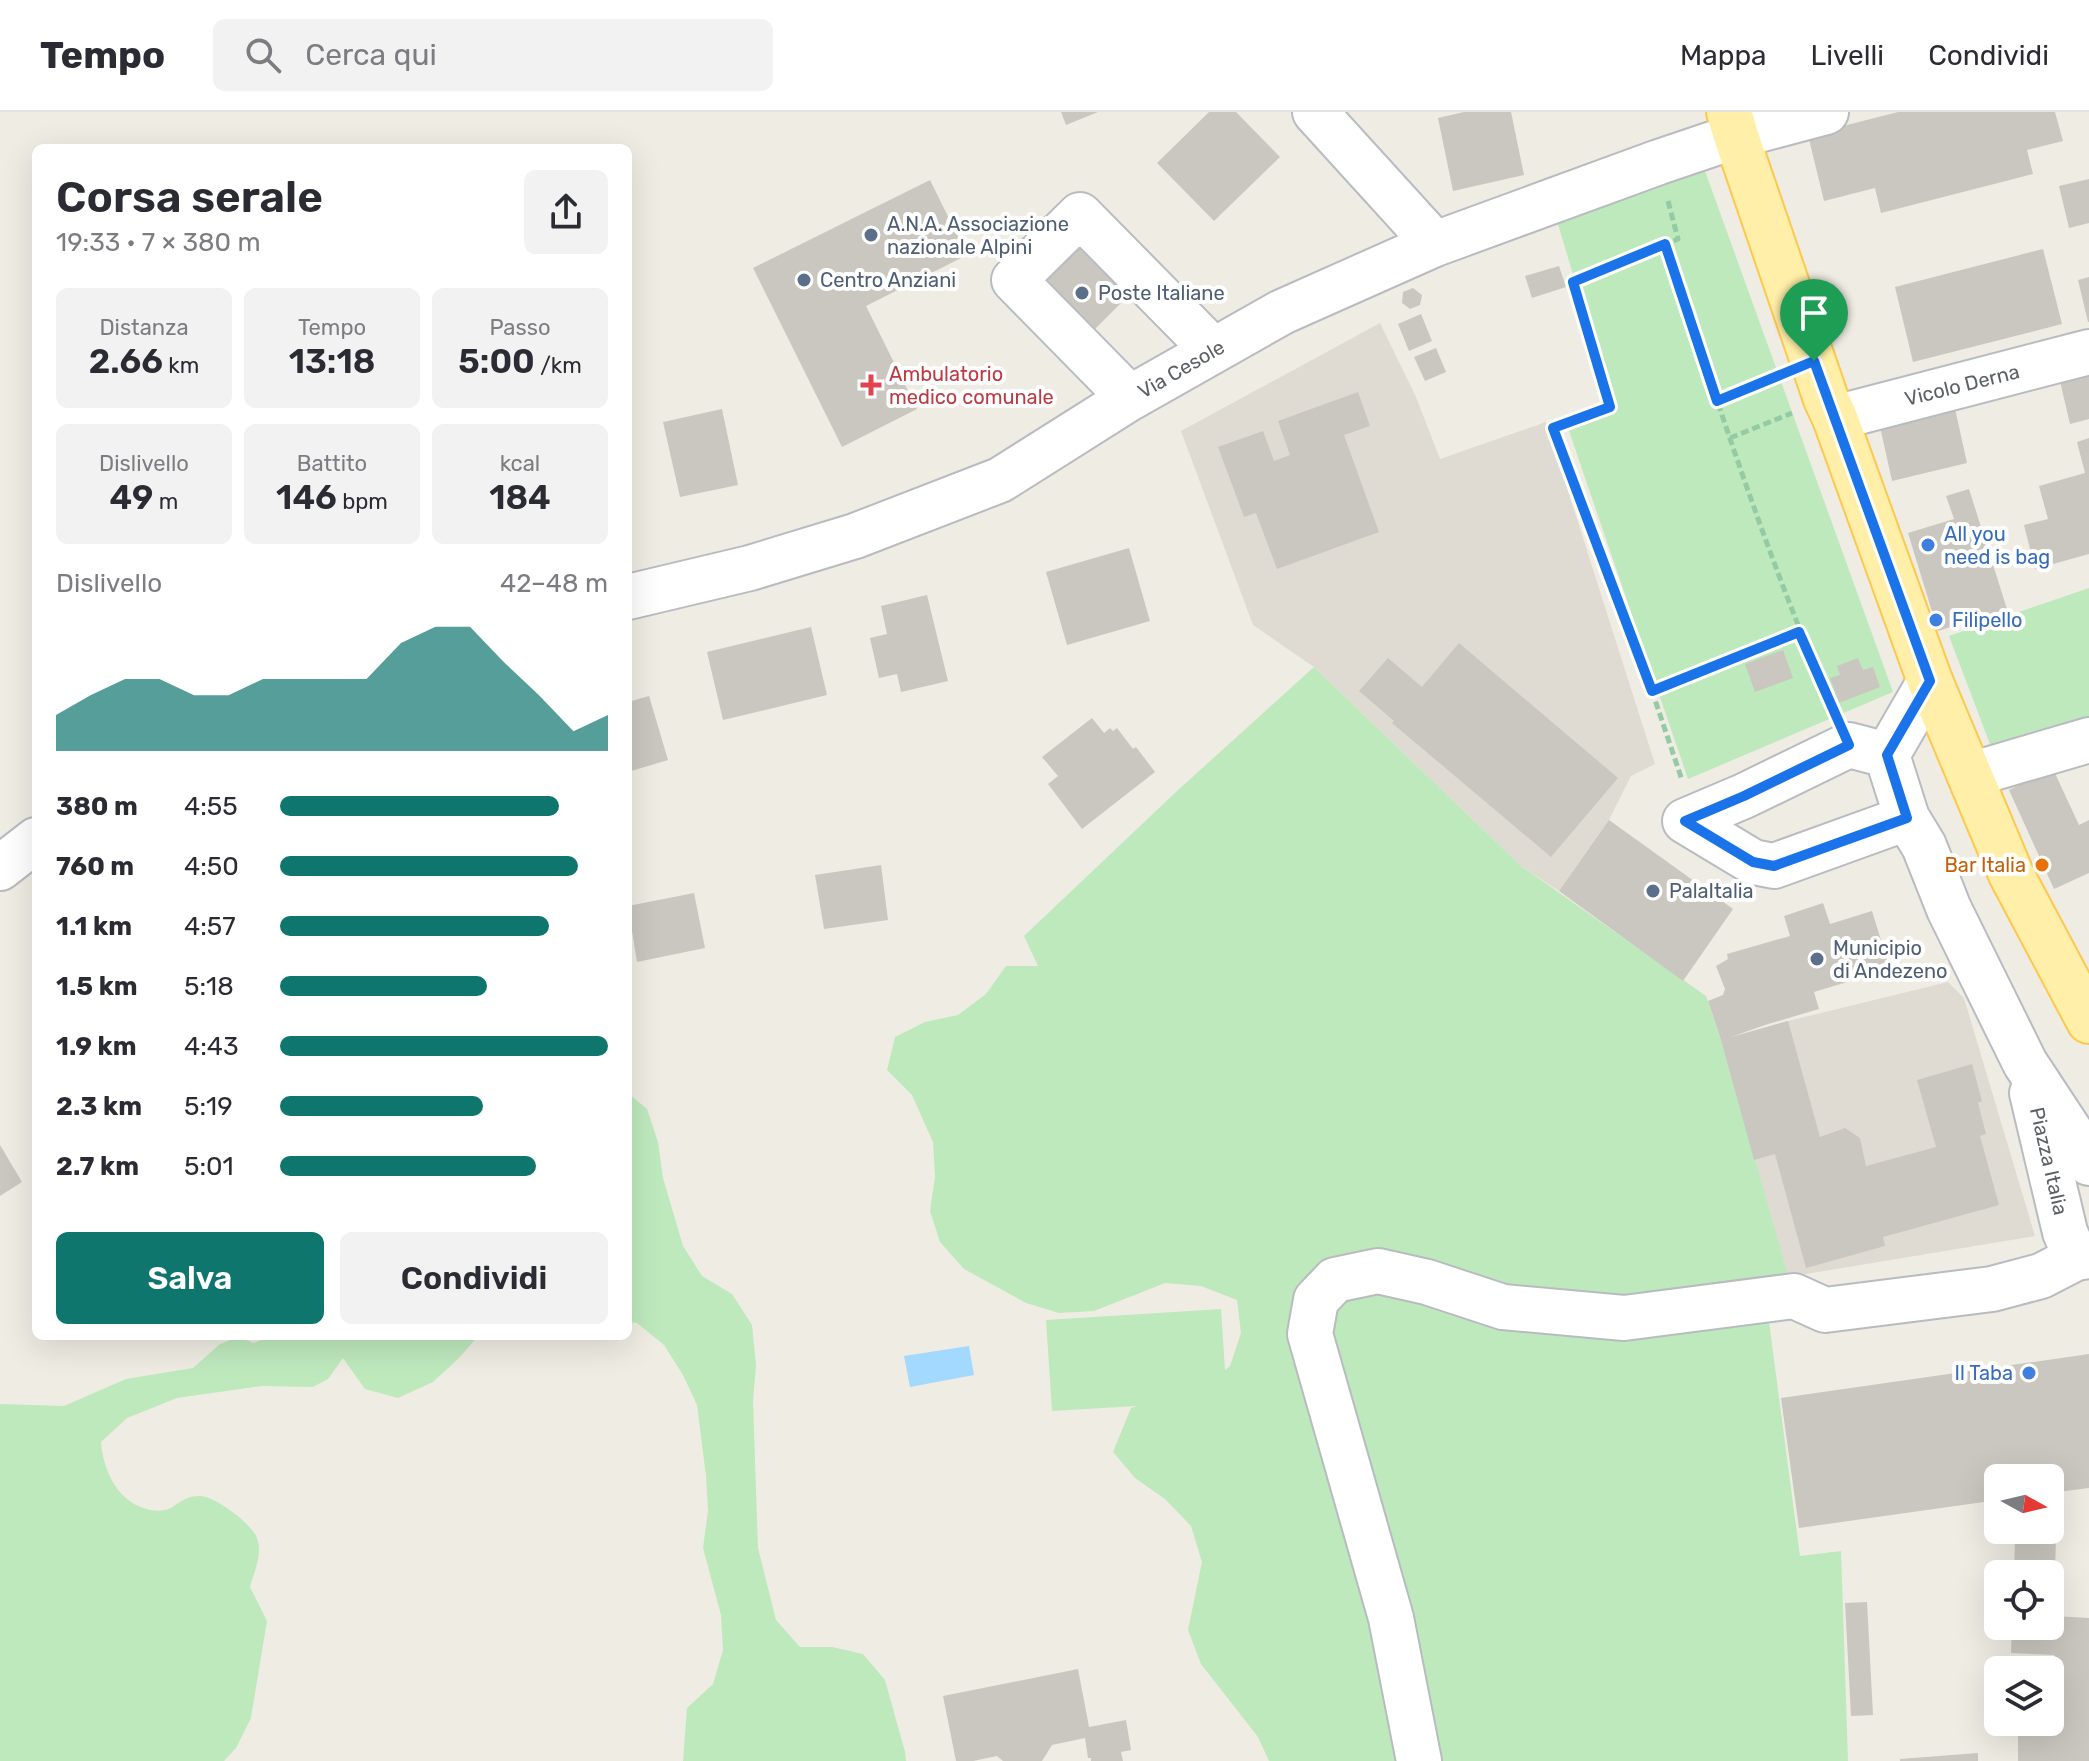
<!DOCTYPE html>
<html lang="it">
<meta charset="utf-8">
<style>
body{margin:0;font-family:Rubik,sans-serif;background:#f2f2f3;color:#2b2b33;height:100vh;display:flex;flex-direction:column;font-size:30px;white-space:nowrap}
*{box-sizing:border-box;margin:0}
p{font-size:26px;color:#7c7c81}
.icon{flex:none;width:44px;height:44px;fill:none;stroke:currentColor;stroke-width:2;stroke-linecap:round;stroke-linejoin:round}
.map{position:relative;flex:1;overflow:hidden}
.details{position:absolute;left:32px;top:32px;width:600px;height:1196px;display:flex;flex-direction:column;background:#fff;border-radius:12px;box-shadow:0 8px 32px #0002}
.details>*{flex:none}
.needle{width:52px;rotate:98deg}
.controls{position:absolute;left:1984px;top:1352px;display:grid;gap:16px}
.controls a{display:grid;place-items:center;width:80px;height:80px;border-radius:12px;background:#fff;box-shadow:0 8px 32px #0002;font-size:40px}
.pin{position:absolute;display:grid;place-items:center;width:68px;height:68px;color:#fff;margin:-82px -34px;border-radius:50% 50% 50% 0;rotate:-45deg;box-shadow:0 0 8px #0007}
.pin .icon{rotate:45deg}
.round{display:grid;place-items:center;flex:none;width:84px;height:84px;border-radius:12px;background:#f2f2f3}
.overview{display:flex;align-items:center;justify-content:space-between;height:136px;padding:0 24px}
h1{font-size:44px;font-weight:600;line-height:60px}
.stats{display:grid;grid-template-columns:repeat(3,1fr);gap:12px;height:136px;padding:8px 24px}
.stats div{display:grid;align-content:center;border-radius:12px;background:#f2f2f3;text-align:center}
.stats b{font-size:34px;font-weight:600}
.stats small{font-size:22px;font-weight:400}
.stats p{font-size:22px}
.chart{height:224px;padding:16px 24px}
.chart p{display:flex;justify-content:space-between}
.chart svg{width:100%;height:144px;margin-top:8px;fill:#0f766e;opacity:.7}
.cta{display:flex;gap:16px;margin-top:auto;padding:16px 24px}
.cta a{flex:1;height:92px;border-radius:12px;background:#0f766e;color:#fff;font-size:32px;font-weight:600;line-height:92px;text-align:center}
.cta a+a{background:#f2f2f3;color:#2b2b33}
ul{padding:0 24px;list-style:none;font-size:26px}
li{display:grid;grid-template-columns:128px 96px 1fr;align-items:center;height:60px}
li i{height:20px;border-radius:10px;background:#0f766e}
header{display:flex;align-items:center;gap:48px;box-sizing:border-box;height:112px;padding:0 40px;background:#fff;border-bottom:2px solid #e1e1e2}
header strong{font-size:38px}
nav{display:flex;gap:44px;margin-inline-start:auto;font-size:28px}
.search{width:560px;height:72px;background:#f2f2f3;display:flex;align-items:center;gap:20px;box-sizing:border-box;padding:0 28px;border-radius:12px;color:#7c7c81;font-size:30px}
.map>svg:first-child{display:block}
.education{fill:#dfdbd2}
.green{fill:#bee9bd}
.water{fill:#a3d9ff}
.building{fill:#cac7c0}
.lines{fill:none;stroke-linecap:round;stroke-linejoin:round}
.minor-casing{stroke:#b8bbc0;stroke-width:48}
.major-casing{stroke:#fdc84e;stroke-width:48}
.path{stroke:#95cba4;stroke-width:5;stroke-dasharray:8 4;stroke-linecap:butt}
.minor{stroke:#fff;stroke-width:44}
.major{stroke:#ffefa8;stroke-width:44}
.route-casing{stroke:#fff;stroke-width:16}
.route{stroke:#1a73e8;stroke-width:10}
.service-dot{fill:#5c6f8a;stroke:#fff;stroke-width:3}
.health-dot{fill:#e0444e;stroke:#fff;stroke-width:3}
.shop-dot{fill:#3f7fe0;stroke:#fff;stroke-width:3}
.food-dot{fill:#e8710a;stroke:#fff;stroke-width:3}
.labels{text-anchor:middle;dominant-baseline:central;stroke-width:8;stroke-linejoin:round;paint-order:stroke}
.service-label{font-size:20px;fill:#4e5e75;stroke:#fff;text-anchor:start}
.street-label{font-size:20px;fill:#5b6065;stroke:#fff}
.health-label{font-size:20px;fill:#be3a42;stroke:#fff;text-anchor:start}
.shop-label{font-size:20px;fill:#366cbe;stroke:#fff;text-anchor:start}
.food-label{font-size:20px;fill:#c56008;stroke:#fff;text-anchor:end}
</style>
<header>
<strong>Tempo</strong>
<div class="search"><svg class="icon" aria-label="search" viewBox="0 0 24 24"><circle cx="10" cy="10" r="6"/><path d="M15 15l6 6"/></svg>Cerca qui</div>
<nav><a>Mappa</a><a>Livelli</a><a>Condividi</a></nav>
</header>
<div class="map">
<svg width="2089" height="1649" viewBox="0 0 2089 1649">
<rect width="100%" height="100%" fill="#efece3"/>
<path class="education" d="M1380 211 1416 285 1440 347 1546 310 1655 652 1631 664 1609 708 1559 779 1521 754 1314 555 1253 513 1181 319Z
M1948 870 1964 886 2035 1124 1788 1165 1721 928 1788 909Z"/>
<path class="green" d="M1705 59 1893 580 1688 667 1568 316 1614 299 1557 109Z
M2089 476V620L1996 648 1949 524Z
M1314 555 1521 754 1706 884 1721 928 1800 1205 1769 1210 1800 1444 1841 1439 1848 1649H1269L1258 1625 1201 1552 1188 1518 1202 1450 1191 1414 1165 1387 1135 1366 1113 1340 1131 1296 1137 1294 1052 1299 1046 1208 1221 1197 1225 1258 1230 1254 1241 1221 1237 1188 1201 1174 1165 1171 1094 1199 1059 1201 1026 1191 964 1157 940 1130 930 1099 935 1065 933 1030 912 983 887 958 895 925 925 910 958 903 986 882 1006 854H1038L1024 824 1177 679Z
M628 981 647 997 658 1030 663 1066 683 1134 702 1164 732 1182 752 1213 756 1253 753 1289 758 1436 776 1508 800 1535H832L863 1542 885 1568 905 1640 906 1649H683L687 1596 713 1572 723 1538 721 1503 703 1436 708 1399 706 1364 697 1293 683 1263 664 1233 637 1211 628 1210Z
M272 1224H478L459 1246 433 1270 398 1286 365 1277 343 1246 328 1267 313 1275 262 1274 177 1286 127 1306 101 1330C103 1356 115 1385 141 1395 148 1398 158 1400 165 1398 176 1396 182 1384 199 1384 214 1383 252 1412 257 1426 263 1442 254 1460 250 1475L267 1509 251 1606 236 1636 224 1649H0V1292L64 1294 126 1267 193 1256 220 1232 238 1225 254 1231Z"/>
<path class="water" d="M969 1234 974 1263 910 1275 904 1244Z"/>
<path class="building" d="M1061 0H1098L1066 13Z
M1209 0H1236L1280 45 1214 109 1157 51Z
M1464 0H1511L1524 63 1453 79 1438 6Z
M1898 0H2055L2063 29 2027 38 2033 62 1881 101 1875 76 1824 89 1808 23Z
M2089 67V111L2069 116 2059 74Z
M930 68 967 143 866 194 917 297 842 335 753 156Z
M1078 135 1128 184 1085 227 1035 178Z
M2043 137 2062 212 1913 250 1895 175Z
M1559 154 1566 175 1532 186 1525 164Z
M2089 165V210H2088L2078 168Z
M1413 176 1422 183 1420 193 1410 197 1402 191 1403 180Z
M1421 202 1432 229 1409 239 1398 212Z
M1436 236 1446 260 1425 269 1414 245Z
M2089 258V307L2070 312 2059 265Z
M1358 280 1370 314 1344 323 1379 420 1277 457 1256 401 1244 405 1218 335 1263 319 1274 349 1290 343 1278 309Z
M1954 292 1967 351 1892 369 1879 310Z
M722 297 738 373 680 385 663 310Z
M2089 326V442L2035 457 2024 413 2048 407 2039 374 2085 361 2077 330Z
M1969 377 2007 497 1938 519 1908 421 1954 407 1946 384Z
M1129 436 1150 509 1067 533 1046 460Z
M927 483 948 569 901 580 897 562 879 566 870 526 887 522 881 494Z
M811 515 827 583 723 608 707 540Z
M1459 531 1618 666 1551 745 1392 611 1394 609 1359 579 1388 546 1422 575Z
M1783 538 1793 566 1755 580 1745 552Z
M1858 546 1863 558 1873 555 1880 575 1839 591 1830 566 1840 563 1837 554Z
M649 584 668 648 628 660V590Z
M1092 606 1104 621 1110 616 1113 619 1117 616 1133 637 1136 635 1155 660 1082 717 1048 672 1058 664 1042 645Z
M2053 657 2079 713 2089 708V761L2054 777 2009 678Z
M1609 708 1733 797 1683 869 1559 779Z
M881 753 888 808 824 817 815 763Z
M694 781 705 836 637 850 628 794Z
M1823 791 1830 812 1872 799 1890 857 1814 880 1819 897 1765 913 1731 925 1788 909 1820 1025 1845 1016 1860 1026 1866 1054 1936 1035 1917 968 1972 952 1982 989 1978 991 1986 1022 1980 1024 1999 1093 1883 1125 1885 1134 1806 1156 1775 1042 1754 1048 1721 928 1708 889 1723 883 1725 877 1716 854 1728 847 1727 842 1790 824 1784 804Z
M0 1033 22 1070 0 1084Z
M2089 1242V1376L2050 1381V1366H1998V1388L1799 1416 1781 1286Z
M2056 1423 2054 1504 2089 1506V1649H2018V1610H2050V1558H2018V1549H2058L2054 1543 2011 1541 2012 1514H2050V1462H2014L2015 1425Z
M1867 1490 1873 1603 1851 1604 1845 1491Z
M1078 1557 1089 1615 1126 1608 1131 1638 1121 1640 1123 1649H1091V1646H1088L1085 1626 1052 1633 1042 1649H1003L997 1644 973 1649H956L943 1584Z
M1978 1641V1649H1900V1647Z"/>
<g class="lines">
<g class="minor-casing">
<path id="minor" d="M1315 0 1435 132
M1130 286 1014 168 1080 103 1213 238
M1835 306 2089 240
M628 485 750 456 855 424 1000 368 1130 286 1282 200 1435 132 1659 50 1736 24 1826 0
M1930 569 1887 643 1907 706 1924 734 1949 797 2025 951 2083 1039 2089 1051
M1887 643 1849 633 1744 684 1685 709 1753 750 1774 754 1907 706
M1970 663 2089 628
M0 756 36 728
M2032 981 2065 1120 2076 1146
M1419 1649 1391 1506 1310 1222 1316 1188 1335 1168 1378 1159 1427 1170 1503 1195 1624 1206 1794 1184 1825 1198 1992 1177 2041 1164 2076 1146 2089 1144"/>
</g>
<g class="major-casing">
<path id="major" d="M1729 0 1736 24 1826 287 1835 306 1930 569 2011 762 2089 909"/>
</g>
<path class="path" d="M1668 89 1678 127 1573 170 1610 295 1553 316 1652 579 1682 668
M1665 132C1717 288 1767 446 1833 597
M1717 289 1779 264
M1730 326 1792 301
M1652 579 1799 520"/>
<use href="#minor" class="minor"/>
<use href="#major" class="major"/>
</g>
<g class="lines">
<g class="route-casing">
<path id="route" d="M1665 132 1717 289 1814 249 1930 569 1887 643 1907 706 1774 754 1753 750 1685 709 1744 684 1849 633 1799 520 1652 579 1553 316 1610 295 1573 170Z"/>
</g>
<use href="#route" class="route"/>
</g>
<g class="service-dot">
<circle cx="871" cy="123" r="8"/>
<circle cx="804" cy="168" r="8"/>
<circle cx="1082" cy="181" r="8"/>
<circle cx="1653" cy="779" r="8"/>
<circle cx="1817" cy="847" r="8"/>
</g>
<path class="health-dot" d="M867 261h8v8h8v8h-8v8h-8v-8h-8v-8h8z"/>
<g class="shop-dot">
<circle cx="1928" cy="433" r="8"/>
<circle cx="1936" cy="508" r="8"/>
<circle cx="2029" cy="1261" r="8"/>
</g>
<circle class="food-dot" cx="2042" cy="753" r="8"/>
<g class="labels">
<g class="service-label">
<text x="887" y="112">A.N.A. Associazione<tspan x="887" dy="23">nazionale Alpini</tspan></text>
<text x="820" y="168">Centro Anziani</text>
<text x="1098" y="181">Poste Italiane</text>
<text x="1669" y="779">PalaItalia</text>
<text x="1833" y="836">Municipio<tspan x="1833" dy="23">di Andezeno</tspan></text>
</g>
<g class="street-label">
<text transform="translate(1181 257) rotate(-30)">Via Cesole</text>
<text transform="translate(1962 273) rotate(-14)">Vicolo Derna</text>
<text transform="translate(2049 1049) rotate(77)">Piazza Italia</text>
</g>
<g class="health-label">
<text x="889" y="262">Ambulatorio<tspan x="889" dy="23">medico comunale</tspan></text>
</g>
<g class="shop-label">
<text x="1944" y="422">All you<tspan x="1944" dy="23">need is bag</tspan></text>
<text x="1952" y="508">Filipello</text>
<text x="2013" y="1261" text-anchor="end">Il Taba</text>
</g>
<g class="food-label">
<text x="2026" y="753">Bar Italia</text>
</g>
</g>
</svg>
<div class="controls">
<a><svg class="needle" viewBox="-14 -14 28 28"><path d="M0-13l5 13h-10z" fill="#e53935"/><path d="M0 13l5-13h-10z" fill="#7c7c81"/></svg></a>
<a><svg class="icon" aria-label="locate" viewBox="0 0 24 24"><circle cx="12" cy="12" r="6"/><path d="M12 2v4M12 18v4M2 12h4M18 12h4"/></svg></a>
<a><svg class="icon" aria-label="layers" viewBox="0 0 24 24"><path d="M12 4l9 5-9 5-9-5zM3 14l9 5 9-5"/></svg></a>
</div>
<div class="pin" style="left:1814px;top:249px;background:#1e9e55"><svg class="icon" aria-label="arrive" viewBox="0 0 24 24"><path d="M6 21V4h12l-3 4 3 4H6"/></svg></div>
<section class="details">
<div class="overview"><div><h1>Corsa serale</h1><p>19:33 · 7 × 380 m</p></div><a class="round"><svg class="icon" aria-label="share" viewBox="0 0 24 24"><path d="M12 15V3M7 8l5-5 5 5M5 13v7h14v-7"/></svg></a></div>
<div class="stats">
<div><p>Distanza</p><b>2.66<small> km</small></b></div>
<div><p>Tempo</p><b>13:18</b></div>
<div><p>Passo</p><b>5:00<small> /km</small></b></div>
</div>
<div class="stats">
<div><p>Dislivello</p><b>49<small> m</small></b></div>
<div><p>Battito</p><b>146<small> bpm</small></b></div>
<div><p>kcal</p><b>184</b></div>
</div>
<div class="chart"><p><span>Dislivello</span>42–48 m</p>
<svg viewBox="0 0 160 44" preserveAspectRatio="none"><path d="M0 44V33L10 27L20 22L30 22L40 27L50 27L60 22L70 22L80 22L90 22L100 11L110 6L120 6L130 17L140 27L150 38L160 33V44z"/></svg>
</div>
<ul>
<li><b>380 m</b>4:55<i style="width:85%"></i></li>
<li><b>760 m</b>4:50<i style="width:91%"></i></li>
<li><b>1.1 km</b>4:57<i style="width:82%"></i></li>
<li><b>1.5 km</b>5:18<i style="width:63%"></i></li>
<li><b>1.9 km</b>4:43<i style="width:100%"></i></li>
<li><b>2.3 km</b>5:19<i style="width:62%"></i></li>
<li><b>2.7 km</b>5:01<i style="width:78%"></i></li>
</ul>
<div class="cta"><a>Salva</a><a>Condividi</a></div>
</section>
</div>
